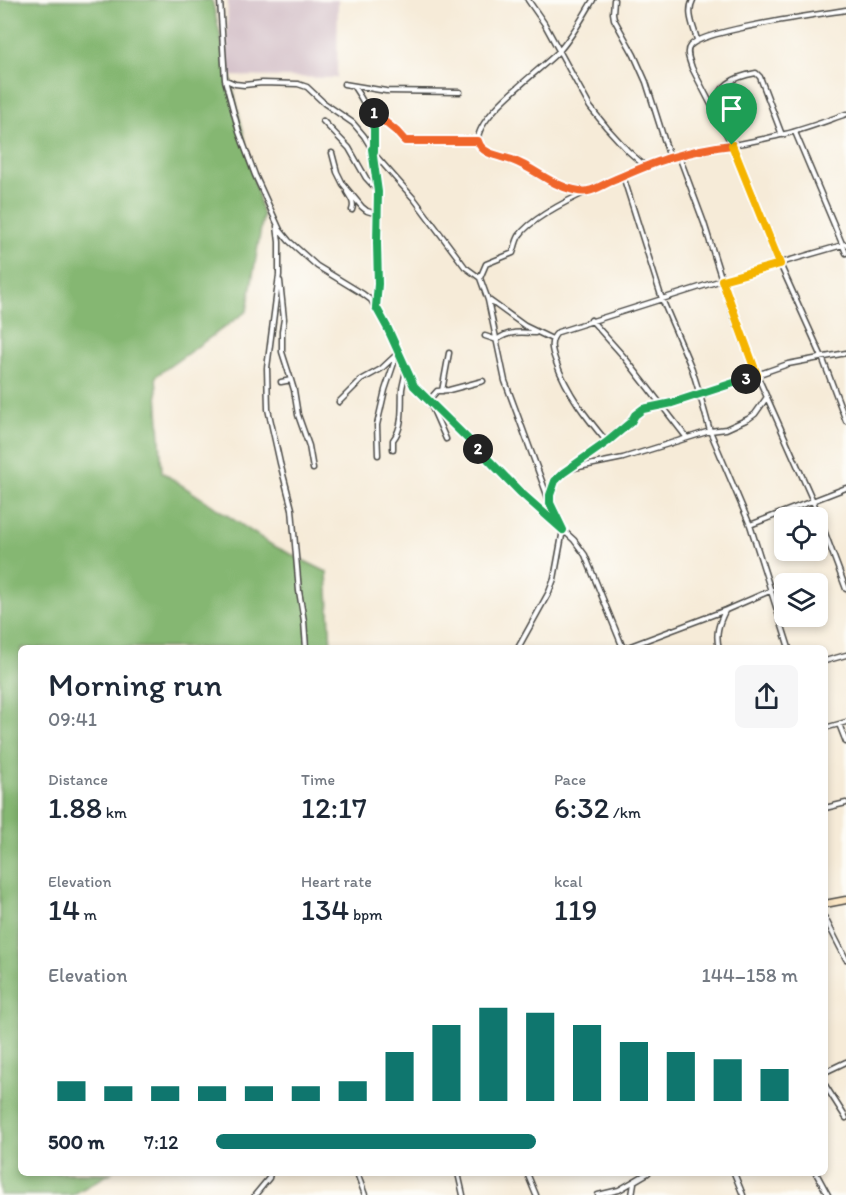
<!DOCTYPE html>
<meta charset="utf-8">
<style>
body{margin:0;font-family:Itim,sans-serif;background:#f6f6f7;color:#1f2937;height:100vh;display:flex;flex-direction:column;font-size:22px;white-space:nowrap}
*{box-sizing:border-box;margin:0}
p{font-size:20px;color:#747a83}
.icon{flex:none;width:33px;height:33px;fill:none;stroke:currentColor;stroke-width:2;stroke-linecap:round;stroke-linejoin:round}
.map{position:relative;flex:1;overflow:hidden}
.sheet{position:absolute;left:18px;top:645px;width:810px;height:531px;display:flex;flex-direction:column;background:#fff;border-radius:9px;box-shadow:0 3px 9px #0003}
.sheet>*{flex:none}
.tools{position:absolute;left:774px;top:507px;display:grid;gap:12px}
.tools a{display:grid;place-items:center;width:54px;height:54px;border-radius:9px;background:#fff;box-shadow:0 3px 9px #0003;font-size:30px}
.pin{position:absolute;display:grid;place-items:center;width:51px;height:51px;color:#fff;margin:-62px -26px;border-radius:50% 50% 50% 0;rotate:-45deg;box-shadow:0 0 6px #0007}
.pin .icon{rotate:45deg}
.km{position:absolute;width:30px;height:30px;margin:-15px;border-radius:50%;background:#222;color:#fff;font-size:16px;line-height:30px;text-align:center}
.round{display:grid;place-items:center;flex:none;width:63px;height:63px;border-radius:9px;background:#f6f6f7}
.headline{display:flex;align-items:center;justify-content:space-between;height:102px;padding:0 30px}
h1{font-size:33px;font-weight:600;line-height:45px}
.metrics{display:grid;grid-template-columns:repeat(3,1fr);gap:9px;height:102px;padding:6px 30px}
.metrics div{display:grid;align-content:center}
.metrics b{font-size:30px;font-weight:600}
.metrics small{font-size:16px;font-weight:400}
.metrics p{font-size:16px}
.chart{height:168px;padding:12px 30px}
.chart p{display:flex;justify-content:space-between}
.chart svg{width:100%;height:108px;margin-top:6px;stroke:#0f766e;stroke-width:6}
ul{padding:0 30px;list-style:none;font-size:20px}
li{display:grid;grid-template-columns:96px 72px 1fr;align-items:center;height:45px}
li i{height:15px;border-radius:8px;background:#0f766e}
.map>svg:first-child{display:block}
.industrial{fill:#d2bdc6}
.forest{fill:#85b772;stroke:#58714e;stroke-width:1.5}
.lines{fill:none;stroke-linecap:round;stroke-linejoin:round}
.street-casing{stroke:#494845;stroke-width:7}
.secondary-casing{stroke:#494845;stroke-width:9}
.street{stroke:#fff;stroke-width:4}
.secondary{stroke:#fbe6c4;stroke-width:6}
.split-1-casing{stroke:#fff;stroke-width:12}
.split-2-casing{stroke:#fff;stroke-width:12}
.split-3-casing{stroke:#fff;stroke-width:12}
.split-4-casing{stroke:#fff;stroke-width:12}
.split-1{stroke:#f0652b;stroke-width:8}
.split-2{stroke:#22a559;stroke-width:8}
.split-3{stroke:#22a559;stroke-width:8}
.split-4{stroke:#f5b400;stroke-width:8}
</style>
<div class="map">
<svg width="846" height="1195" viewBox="0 0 846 1195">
<rect width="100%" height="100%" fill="#fdfcf7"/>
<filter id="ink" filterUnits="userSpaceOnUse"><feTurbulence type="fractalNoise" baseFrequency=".0167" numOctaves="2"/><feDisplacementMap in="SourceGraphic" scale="12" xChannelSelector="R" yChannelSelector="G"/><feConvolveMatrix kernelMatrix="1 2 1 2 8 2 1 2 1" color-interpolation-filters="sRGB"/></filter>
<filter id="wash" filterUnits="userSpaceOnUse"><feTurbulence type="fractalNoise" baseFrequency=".008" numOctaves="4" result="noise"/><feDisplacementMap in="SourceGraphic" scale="24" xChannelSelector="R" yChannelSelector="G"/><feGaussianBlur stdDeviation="1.35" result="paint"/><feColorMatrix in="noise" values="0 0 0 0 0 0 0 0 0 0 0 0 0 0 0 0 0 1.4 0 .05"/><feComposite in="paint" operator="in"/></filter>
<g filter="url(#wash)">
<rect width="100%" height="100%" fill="#f6ebd8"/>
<path class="industrial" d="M228 0H338L337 78 226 76Z"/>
<path class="forest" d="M0 0H212L263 216 247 311 156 376 162 472 272 545 327 572 331 648H21V1173H111L72 1195H0Z"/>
</g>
<g filter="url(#ink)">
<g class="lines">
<g class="street-casing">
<path id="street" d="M220 0 225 80 239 132 255 175 280 230 289 241 317 266 363 294 371 300 387 327 414 385 520 492 563 530 554 579 549 592 518 648
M528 0 544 23 590 107 607 128 628 151 646 167
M614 0 613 13 614 19 634 55 646 82 670 158
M693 0C686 13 694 27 697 40
M846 10C821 14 702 30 690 46 685 52 690 61 692 68L732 145 780 264 822 357 846 421
M226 80 235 84 244 85 262 83 298 84 307 87 324 103 353 123 364 136 376 156 415 200 465 267 480 278 488 300 505 381 550 503 563 530 574 540 585 555 623 648
M344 84 386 91 460 92
M354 87C371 112 374 122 373 152
M368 108 396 131 405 140 478 141
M714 109C718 85 733 77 756 73L760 77 782 135
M323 121 349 148 366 178 378 191
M795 132 846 253
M372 152 378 192 377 243 378 284 376 306
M332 153 337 172 343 184 362 207 367 211 377 214
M679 156 704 223 732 312 757 375 813 501 846 589
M623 176 662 299 692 369 700 395 710 431 750 525 789 648
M588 191C572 190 558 186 544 178 534 173 526 166 516 162 507 158 483 154 479 145 468 120 544 68 560 50 573 35 583 17 593 0
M347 192C350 197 355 203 352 210
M277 226 279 242V275L267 368 268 409 280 463 292 509 299 591 304 621 306 648
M480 278 486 264 513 253C515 248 516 241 519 236 539 206 654 161 690 152 704 148 717 147 731 145 749 143 767 138 785 134 806 129 826 121 846 114
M280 281 284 319 282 331V352L291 380
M489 300 525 326 552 339
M591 320 625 358 687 438
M485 336 497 340C507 331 522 332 535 333
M281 382 291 380 294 390 298 415 309 446 313 469
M442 391 449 353
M429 400 437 391 449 390 483 381
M339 402 361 380 381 369 396 355
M431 405 446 439
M607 442C586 417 567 393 556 362 552 351 548 341 558 332L722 280 846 244
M393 449V440C404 427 401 405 402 389 403 383 405 376 406 370
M378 455 377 425 385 390 398 351
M574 468 623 458 710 431 726 429 748 419 755 414 767 397
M550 498 551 489 555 481 563 473 595 451 616 434 643 409 672 403 700 395 788 364 846 353
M750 525 846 488
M625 648 726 610 772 590
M719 648C715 634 719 623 725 611
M825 661 846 655
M839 724 846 742
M825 728 846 722
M825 808 846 803
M825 918 846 959
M825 1072 846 1062
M825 1085 846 1118
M357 1173 365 1195
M458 1173 463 1195
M527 1173 536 1195
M734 1173 743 1195
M816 1173 828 1195
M255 1195 269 1178 270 1173
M598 1195 619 1190 648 1173
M632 1195 634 1183"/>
</g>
<g class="secondary-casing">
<path id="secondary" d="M825 904 846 900"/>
</g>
<use href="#street" class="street"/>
<use href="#secondary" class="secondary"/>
</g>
</g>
<g class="lines" filter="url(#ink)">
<g class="split-1-casing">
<path id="split-1" d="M374 113 396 131 405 141H478C482 155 501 156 512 160 534 168 551 185 574 190 578 191 585 192 588 191 596 190 606 183 614 180 632 172 650 164 669 158 690 152 711 147 732 145"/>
</g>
<g class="split-2-casing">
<path id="split-2" d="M374 113 368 108 374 129V152L372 149 378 192 377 243 378 284 376 307 387 327 414 386 478 449"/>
</g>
<g class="split-3-casing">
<path id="split-3" d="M478 449 520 492 563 530 550 503V495L555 481 563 473 607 442 631 422 635 415 643 409 672 403 746 379"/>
</g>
<g class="split-4-casing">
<path id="split-4" d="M732 145 780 264 722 280 757 375 746 379"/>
</g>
<use href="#split-1" class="split-1"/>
<use href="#split-2" class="split-2"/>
<use href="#split-3" class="split-3"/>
<use href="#split-4" class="split-4"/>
</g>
</svg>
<div class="tools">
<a><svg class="icon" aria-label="locate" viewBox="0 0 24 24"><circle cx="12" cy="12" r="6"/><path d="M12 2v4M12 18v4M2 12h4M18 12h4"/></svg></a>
<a><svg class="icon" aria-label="layers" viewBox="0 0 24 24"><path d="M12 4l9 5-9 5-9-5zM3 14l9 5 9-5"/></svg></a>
</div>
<div class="pin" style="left:732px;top:145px;background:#1e9e55"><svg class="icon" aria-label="arrive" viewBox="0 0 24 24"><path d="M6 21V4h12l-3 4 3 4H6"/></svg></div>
<b class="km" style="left:374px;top:113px">1</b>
<b class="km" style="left:478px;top:449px">2</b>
<b class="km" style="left:746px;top:379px">3</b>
<section class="sheet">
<div class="headline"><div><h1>Morning run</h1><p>09:41</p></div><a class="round"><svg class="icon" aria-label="share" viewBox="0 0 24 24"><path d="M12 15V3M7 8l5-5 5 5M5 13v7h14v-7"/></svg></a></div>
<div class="metrics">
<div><p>Distance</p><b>1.88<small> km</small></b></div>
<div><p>Time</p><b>12:17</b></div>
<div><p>Pace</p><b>6:32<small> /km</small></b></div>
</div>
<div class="metrics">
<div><p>Elevation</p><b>14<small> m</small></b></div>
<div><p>Heart rate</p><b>134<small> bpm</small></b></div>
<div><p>kcal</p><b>119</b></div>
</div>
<div class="chart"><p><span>Elevation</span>144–158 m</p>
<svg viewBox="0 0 160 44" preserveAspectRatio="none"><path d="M5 44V36M15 44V38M25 44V38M35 44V38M45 44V38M55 44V38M65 44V36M75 44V24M85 44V13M95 44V6M105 44V8M115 44V13M125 44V20M135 44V24M145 44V27M155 44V31"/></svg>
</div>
<ul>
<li><b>500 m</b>7:12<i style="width:55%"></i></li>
</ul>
</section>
</div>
